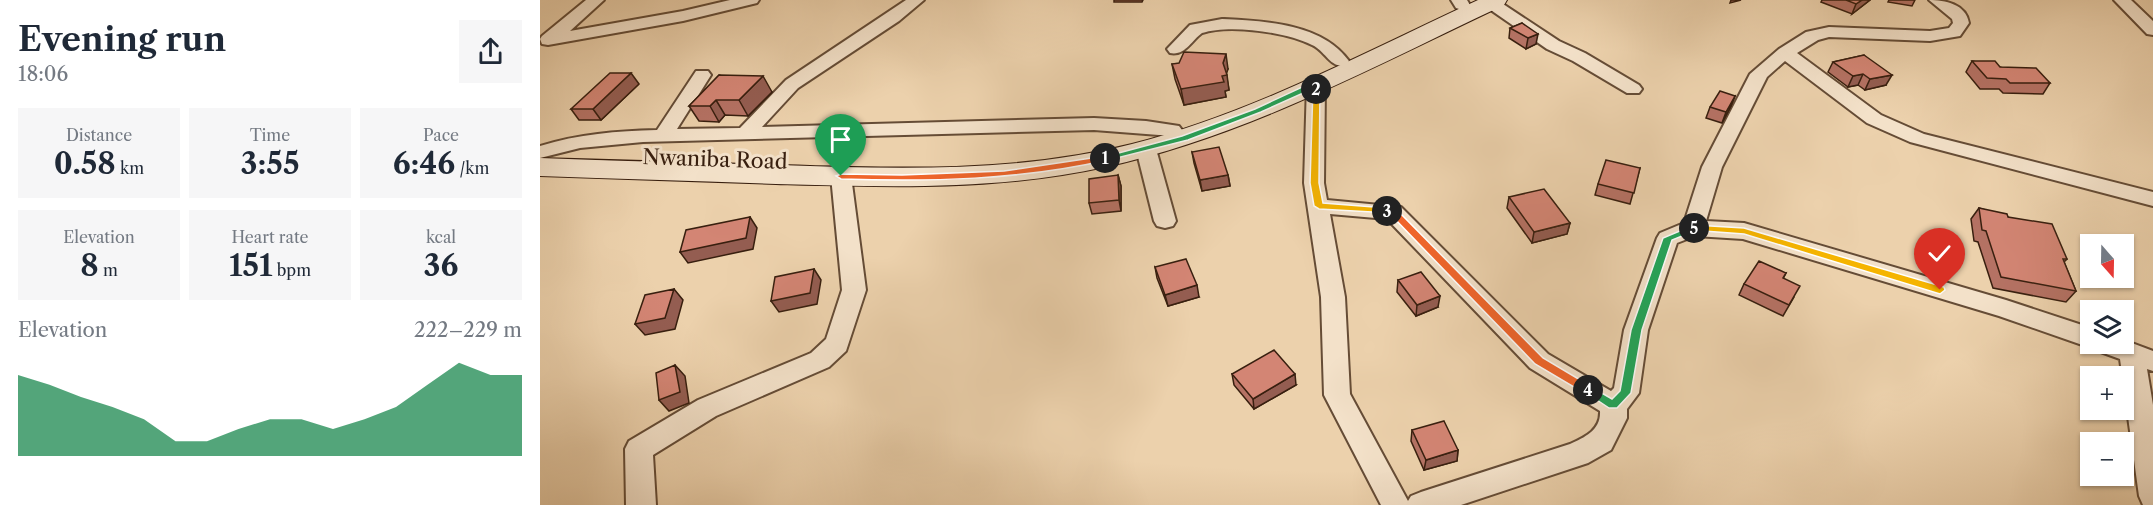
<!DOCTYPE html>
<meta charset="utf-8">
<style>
body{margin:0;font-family:"Libre Caslon Text",serif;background:#f6f6f7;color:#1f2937;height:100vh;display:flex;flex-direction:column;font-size:22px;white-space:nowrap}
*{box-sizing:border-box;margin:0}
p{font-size:20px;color:#747a83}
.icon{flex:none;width:33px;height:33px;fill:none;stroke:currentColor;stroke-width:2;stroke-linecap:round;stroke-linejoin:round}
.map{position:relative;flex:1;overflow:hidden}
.details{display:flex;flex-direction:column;background:#fff;width:540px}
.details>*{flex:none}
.needle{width:39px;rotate:160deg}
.fabs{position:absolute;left:1540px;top:234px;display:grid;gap:12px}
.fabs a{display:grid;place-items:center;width:54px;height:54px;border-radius:0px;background:#fff;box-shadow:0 2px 4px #0004;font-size:30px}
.pin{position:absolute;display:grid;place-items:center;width:51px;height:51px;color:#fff;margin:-62px -26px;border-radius:50% 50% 50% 0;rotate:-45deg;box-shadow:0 0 6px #0007}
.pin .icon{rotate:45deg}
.km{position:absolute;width:30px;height:30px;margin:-15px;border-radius:50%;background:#222;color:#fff;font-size:16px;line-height:30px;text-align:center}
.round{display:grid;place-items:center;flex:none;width:63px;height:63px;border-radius:0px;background:#f6f6f7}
.overview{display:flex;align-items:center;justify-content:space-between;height:102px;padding:0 18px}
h1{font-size:33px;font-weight:800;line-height:45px}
.stats{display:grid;grid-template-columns:repeat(3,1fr);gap:9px;height:102px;padding:6px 18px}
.stats div{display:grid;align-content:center;border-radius:0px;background:#f6f6f7;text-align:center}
.stats b{font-size:30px;font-weight:800}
.stats small{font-size:16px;font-weight:400}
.stats p{font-size:16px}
.chart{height:168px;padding:12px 18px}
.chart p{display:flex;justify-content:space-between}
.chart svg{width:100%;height:108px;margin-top:6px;fill:#0b8043;opacity:.7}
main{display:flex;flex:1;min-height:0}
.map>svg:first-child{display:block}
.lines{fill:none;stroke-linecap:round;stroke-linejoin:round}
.street-casing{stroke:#654c36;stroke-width:4}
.secondary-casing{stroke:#381f0f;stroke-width:2}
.street{fill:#f3e1c9;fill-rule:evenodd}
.secondary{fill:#f3e1c9;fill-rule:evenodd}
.wall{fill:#b57264;stroke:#381f0f;stroke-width:1.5}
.shaded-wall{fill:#945d51;stroke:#381f0f;stroke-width:1.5}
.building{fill:#d38574;stroke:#381f0f;stroke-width:1.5}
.split-1{fill:#f0652b;stroke:#fff;stroke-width:1.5}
.split-2{fill:#22a559;stroke:#fff;stroke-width:1.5}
.split-3{fill:#f5b400;stroke:#fff;stroke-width:1.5}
.split-4{fill:#f0652b;stroke:#fff;stroke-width:1.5}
.split-5{fill:#22a559;stroke:#fff;stroke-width:1.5}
.split-6{fill:#f5b400;stroke:#fff;stroke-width:1.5}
.labels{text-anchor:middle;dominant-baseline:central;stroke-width:6;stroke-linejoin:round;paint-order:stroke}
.street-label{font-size:21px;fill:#381f0f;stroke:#f3e1c9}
</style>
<main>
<section class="details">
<div class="overview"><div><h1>Evening run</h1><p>18:06</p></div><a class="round"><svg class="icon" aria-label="share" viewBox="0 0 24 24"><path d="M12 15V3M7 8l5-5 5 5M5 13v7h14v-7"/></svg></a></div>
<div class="stats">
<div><p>Distance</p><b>0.58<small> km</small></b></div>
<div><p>Time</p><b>3:55</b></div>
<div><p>Pace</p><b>6:46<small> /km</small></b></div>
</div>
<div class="stats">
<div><p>Elevation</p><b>8<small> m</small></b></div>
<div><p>Heart rate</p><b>151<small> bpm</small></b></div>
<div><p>kcal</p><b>36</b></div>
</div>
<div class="chart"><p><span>Elevation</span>222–229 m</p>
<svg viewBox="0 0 160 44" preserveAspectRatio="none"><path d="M0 44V11L10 15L20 20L30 24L40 29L50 38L60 38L70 33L80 29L90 29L100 33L110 29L120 24L130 15L140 6L150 11L160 11V44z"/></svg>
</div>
</section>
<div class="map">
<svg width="1613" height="505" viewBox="0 0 1613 505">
<rect width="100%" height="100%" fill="#ecd1ac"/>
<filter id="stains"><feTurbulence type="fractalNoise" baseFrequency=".00333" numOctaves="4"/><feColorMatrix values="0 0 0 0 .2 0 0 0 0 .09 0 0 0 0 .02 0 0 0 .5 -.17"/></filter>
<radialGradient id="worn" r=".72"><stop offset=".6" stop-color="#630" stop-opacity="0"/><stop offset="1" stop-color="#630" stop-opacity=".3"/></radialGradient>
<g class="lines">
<g class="street-casing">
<path id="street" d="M46 0H64L30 31 143 11 190 0H219L217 3 143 21 8 45 2 44 0 39 2 36Z
M366 0H384L359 21 258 88 222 127 554 118 606 121 639 126 642 130 639 134 632 136 554 130 103 142 40 148 0 158V146C38 134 77 131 117 130L156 71H168L171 75 137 129 200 128 246 80Z
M911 0H927L930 5 922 10 916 8Z
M945 0H957L1019 41 1045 53 1099 85 1102 89 1099 93H1087L1033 61 1007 49 945 6 943 3Z
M1389 0C1405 0 1426 4 1429 23L1420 36 1390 41 1289 37 1278 40 1257 53 1341 115 1384 134 1613 192V206L1370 142 1327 123 1245 61 1227 77 1182 167 1166 221 1204 223 1466 300 1551 328V344H1584V340L1613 351V371L1607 369 1613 405V505H1603L1599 496 1580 359 1558 351 1556 346 1551 348 1459 316 1203 239 1155 236 1137 243 1108 330 1099 393 1087 409V418L1071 450 1048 463 921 505H841L784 395 781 297 764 183 767 84 770 80H782L785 84 784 183 787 200 861 207 1008 354 1071 391 1074 388 1084 330 1117 238 1120 233 1144 223 1162 167 1210 74 1239 49 1266 32 1289 27 1390 31 1409 28 1413 23 1412 19ZM790 214 847 219 990 368 1060 411C1061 430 1045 437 1030 444L881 492 871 496 868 501 810 394 805 297Z
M1574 0H1591L1613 21V35L1607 34Z
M682 19C724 21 782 23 809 61L806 65C790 69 786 51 772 45 746 32 690 24 662 33 651 41 645 56 630 53L627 49 650 25Z
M606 143 613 145 616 149 636 221 633 226 625 228 617 226 614 221 596 149 599 145Z
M301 169 308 171 311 176 326 290 306 351 289 367 176 416 113 455 116 505H86L85 449 89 441 158 400 271 353 286 339 302 290 291 176 294 171Z"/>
</g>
<g class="secondary-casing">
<path id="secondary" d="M938 0H967L964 5C834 66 707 136 565 167 457 191 346 187 236 184 157 181 79 179 0 176V158C79 161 159 163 239 165 357 169 476 173 592 144 713 113 825 52 938 0Z"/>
</g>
<use href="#street" class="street"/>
<use href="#secondary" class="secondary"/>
</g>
<path class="wall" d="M574 0H603L602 2H574Z
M1282 0H1330L1312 14 1281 2Z
M1349 0H1375L1372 6 1348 2Z
M982 23 996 44 986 49 969 38 970 28Z
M1324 55 1346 85 1325 90 1318 85 1308 87 1288 72 1293 62Z
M1432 61 1460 67 1510 83 1503 94 1463 93 1459 89H1440L1426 72Z
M632 64 688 69 686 73 689 90 685 91 686 97 644 105 635 79Z
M179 75 232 92 208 116 185 115 179 122 159 121 149 106Z
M99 84 61 120H39L31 109Z
M1195 96 1191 106 1182 123 1166 118 1170 107Z
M652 152 688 175 690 186 662 191 654 163Z
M1100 168 1090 204 1055 195 1058 184Z
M578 175 581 186V211L552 214 549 203Z
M969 197 1030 223 1027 234 992 243 967 208Z
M1439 208 1468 217 1527 259 1524 262 1536 291 1526 302 1453 288 1438 242 1434 241 1431 219Z
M615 267 659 297 628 306 617 278Z
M1246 273 1243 279 1254 297 1243 316 1199 295 1204 284Z
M858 280 898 307 876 316 857 292Z
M692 374 756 385 714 409 694 385Z
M872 430 918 450 917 461 884 470 871 441Z"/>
<path class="shaded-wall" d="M1191 0H1201L1190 3Z
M1322 0H1330L1312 14 1316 4Z
M998 34 996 44 986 49 988 38Z
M686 54 688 69 686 75H687L689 90 685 91 686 97 644 105 641 89 682 76 683 63Z
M91 73 99 84 61 120 53 109Z
M1323 74 1318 85 1308 87 1313 76Z
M1352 75 1346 85 1325 90 1330 79Z
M223 76 232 92 208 116 199 100Z
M1195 96 1191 106 1182 123 1186 112Z
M176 100 185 115 179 122 170 106Z
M578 175 581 186V211L579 200Z
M688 175 690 186 662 191 660 180Z
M210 217 217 228 213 249 148 263 140 252Z
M1030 223 1027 234 992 243 994 232Z
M274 269 281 280 277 304 239 312 231 301Z
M657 285 659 297 628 306 625 295Z
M134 289 143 300 135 329 105 335 95 324Z
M900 296 898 307 876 316 877 305Z
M135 365 145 376 149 403 129 411 119 400Z
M755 374 756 385 714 409 713 399Z
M918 450 917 461 884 470 886 460Z"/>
<path class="building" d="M1306 0H1322L1316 4Z
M982 23 998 34 988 38 970 28Z
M644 52 686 54 683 63 687 75 682 76 684 82 641 89 632 64 639 63Z
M1324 55 1352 75 1330 79 1323 74 1313 76 1293 62Z
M1432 61H1455L1460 67 1496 68 1510 83H1470L1466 79 1447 78Z
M70 73H91L53 109H31Z
M179 75 223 76 199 100H176L170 106H149Z
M1180 91 1195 96 1186 112 1170 107Z
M679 147 688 175 660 180 652 152Z
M1066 160 1100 168 1094 193 1058 184Z
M578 175 579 200 549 203V179Z
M1004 189 1030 223 994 232 969 197Z
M1439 208 1467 214 1468 217 1512 224 1527 259H1523L1536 291 1461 277 1446 231 1442 230Z
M210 217 206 238 140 252 146 230Z
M646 259 657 285 625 295 615 267Z
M1219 261 1246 273 1243 278 1260 286 1249 305 1204 284Z
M274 269 270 293 231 301 235 277Z
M881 272 900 296 877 305 858 280Z
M134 289 125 318 95 324 105 295Z
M734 350 755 374 713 399 692 374Z
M135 365 140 392 119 400 116 373Z
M904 421 918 450 886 460 872 430Z"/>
<path class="split-1" d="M565 156 569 158 568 160C480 180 390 182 301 179L296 176 301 174 362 175 464 171Z"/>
<path class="split-2" d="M773 82 780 84 778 91 772 89 721 112 648 140 565 161 560 158 642 136 715 109Z"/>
<path class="split-3" d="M773 87 780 89 779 183 783 203 847 208 850 209V213L779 209 774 206 770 183Z"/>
<path class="split-4" d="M847 208 856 209 1003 358 1052 387V393H1044L995 364 850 214 844 213V209Z"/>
<path class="split-5" d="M1154 225 1157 226V230L1132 240 1102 330 1091 393 1077 408H1069L1042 390 1048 385 1072 399 1080 391 1091 330 1123 238Z"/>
<path class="split-6" d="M1154 225 1204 228 1404 287 1405 290 1400 294 1204 234 1150 230V226Z"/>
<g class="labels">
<g class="street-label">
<text transform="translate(175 159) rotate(2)">Nwaniba Road</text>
</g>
</g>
<rect width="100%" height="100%" filter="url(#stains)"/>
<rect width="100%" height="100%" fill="url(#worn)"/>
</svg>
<div class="fabs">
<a><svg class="needle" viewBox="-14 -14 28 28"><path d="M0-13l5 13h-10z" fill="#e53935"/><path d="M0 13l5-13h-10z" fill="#747a83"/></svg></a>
<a><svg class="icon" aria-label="layers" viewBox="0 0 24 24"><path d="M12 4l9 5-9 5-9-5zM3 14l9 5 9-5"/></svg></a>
<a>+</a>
<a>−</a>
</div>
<div class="pin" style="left:301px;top:176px;background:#1e9e55"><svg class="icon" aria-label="arrive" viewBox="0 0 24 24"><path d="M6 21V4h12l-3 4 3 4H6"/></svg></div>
<div class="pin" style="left:1400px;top:290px;background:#d93025"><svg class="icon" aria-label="check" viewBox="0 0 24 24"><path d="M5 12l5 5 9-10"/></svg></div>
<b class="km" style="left:565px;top:158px">1</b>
<b class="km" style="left:776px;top:89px">2</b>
<b class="km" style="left:847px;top:211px">3</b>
<b class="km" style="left:1048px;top:390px">4</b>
<b class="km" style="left:1154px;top:228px">5</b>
</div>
</main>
